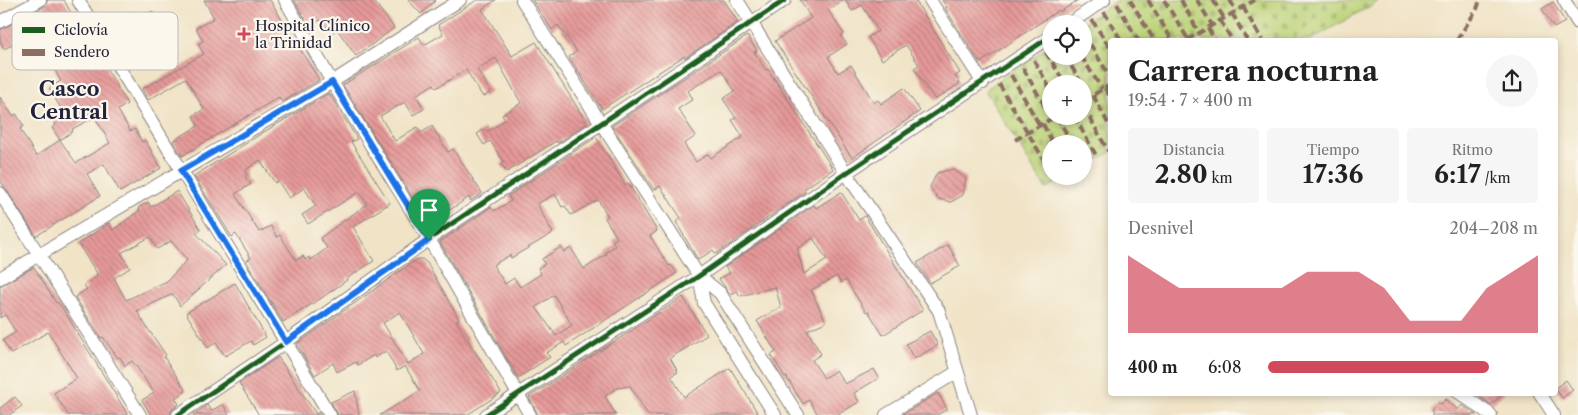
<!DOCTYPE html>
<html lang="es">
<meta charset="utf-8">
<style>
body{margin:0;font-family:"Libre Caslon Text",serif;background:#f6f6f6;color:#222;height:100vh;display:flex;flex-direction:column;font-size:19px;white-space:nowrap}
*{box-sizing:border-box;margin:0}
p{font-size:16px;color:#767676}
.icon{flex:none;width:28px;height:28px;fill:none;stroke:currentColor;stroke-width:2;stroke-linecap:round;stroke-linejoin:round}
.map{position:relative;flex:1;overflow:hidden}
.details{position:absolute;left:1108px;top:38px;width:450px;height:358px;display:flex;flex-direction:column;background:#fff;border-radius:5px;box-shadow:0 2px 8px #0003}
.details>*{flex:none}
.tools{position:absolute;left:1042px;top:15px;display:grid;gap:10px}
.tools a{display:grid;place-items:center;width:50px;height:50px;border-radius:50%;background:#fff;box-shadow:0 2px 8px #0003;font-size:25px}
.pin{position:absolute;display:grid;place-items:center;width:42px;height:42px;color:#fff;margin:-51px -21px;border-radius:50% 50% 50% 0;rotate:-45deg;box-shadow:0 0 5px #0007}
.pin .icon{rotate:45deg}
.round{display:grid;place-items:center;flex:none;width:52px;height:52px;border-radius:26px;background:#f6f6f6}
.summary{display:flex;align-items:center;justify-content:space-between;height:85px;padding:0 20px}
h1{font-size:28px;font-weight:800;line-height:38px}
.figures{display:grid;grid-template-columns:repeat(3,1fr);gap:8px;height:85px;padding:5px 20px}
.figures div{display:grid;align-content:center;border-radius:5px;background:#f6f6f6;text-align:center}
.figures b{font-size:25px;font-weight:800}
.figures small{font-size:14px;font-weight:400}
.figures p{font-size:14px}
.chart{height:140px;padding:10px 20px}
.chart p{display:flex;justify-content:space-between}
.chart svg{width:100%;height:90px;margin-top:5px;fill:#d1495b;opacity:.7}
ul{padding:0 20px;list-style:none;font-size:16px}
li{display:grid;grid-template-columns:80px 60px 1fr;align-items:center;height:38px}
li i{height:12px;border-radius:6px;background:#d1495b}
.map>svg:first-child{display:block}
.cemetery{fill:url(#cemetery-stones);stroke:#6e7a59;fill-rule:evenodd}
.building{fill:url(#building-back-hatch);fill-rule:evenodd}
.lines{fill:none;stroke-linecap:round;stroke-linejoin:round}
.minor-casing{stroke:#898280;stroke-width:14}
.minor{stroke:#fff;stroke-width:12}
.quiet{stroke:#8d6e63;stroke-width:4;stroke-dasharray:8 4;stroke-linecap:butt}
.cycleway-casing{stroke:#fbf7ec;stroke-width:8}
.cycleway{stroke:#1b5e20;stroke-width:5}
.route-casing{stroke:#fff;stroke-width:10}
.route{stroke:#1a73e8;stroke-width:6}
.poi-dot{fill:#d1495b;stroke:#fbf7ec;stroke-width:2}
.labels{text-anchor:middle;dominant-baseline:central;stroke-width:4.5;stroke-linejoin:round;paint-order:stroke}
.poi-label{font-size:15px;fill:#22223b;stroke:#fbf7ec;text-anchor:start}
.district-label{font-size:20px;font-weight:bold;fill:#22223b;stroke:#fbf7ec}
.key{fill:#fbf7ec;stroke:#bab7b7;stroke-width:1}
.key-label{font-size:14px;fill:#22223b}
</style>
<div class="map">
<svg width="1578" height="415" viewBox="0 0 1578 415">
<defs>
<pattern id="cemetery-stones" width="16" height="16" patternUnits="userSpaceOnUse" patternTransform="scale(1.25)"><rect width="16" height="16" fill="#bbd277"/><path d="M2 7V4a2 2 0 0 1 4 0v3zM10 15v-3a2 2 0 0 1 4 0v3z" fill="#a0b468"/></pattern>
<pattern id="building-back-hatch" width="6" height="6" patternUnits="userSpaceOnUse" patternTransform="scale(1.25)"><rect width="6" height="6" fill="#e69998"/><path d="M-1 5l2 2M0 0l6 6M5-1l2 2" fill="none" stroke="#ba7c7d"/></pattern>
</defs>
<rect width="100%" height="100%" fill="#fbf7ec"/>
<filter id="ink" filterUnits="userSpaceOnUse"><feTurbulence type="fractalNoise" baseFrequency=".02" numOctaves="2"/><feDisplacementMap in="SourceGraphic" scale="10" xChannelSelector="R" yChannelSelector="G"/><feConvolveMatrix kernelMatrix="1 2 1 2 8 2 1 2 1" color-interpolation-filters="sRGB"/></filter>
<filter id="wash" filterUnits="userSpaceOnUse"><feTurbulence type="fractalNoise" baseFrequency=".0096" numOctaves="4" result="noise"/><feDisplacementMap in="SourceGraphic" scale="20" xChannelSelector="R" yChannelSelector="G"/><feGaussianBlur stdDeviation="1.12" result="paint"/><feColorMatrix in="noise" values="0 0 0 0 0 0 0 0 0 0 0 0 0 0 0 0 0 1.4 0 .05"/><feComposite in="paint" operator="in"/></filter>
<g filter="url(#wash)">
<rect width="100%" height="100%" fill="#f0e3c6"/>
<path class="cemetery" d="M1117 0H1381L1310 40H1110V153L1084 167V144H1051V176H1068L1046 189 985 90 1051 45V56H1084V24H1082ZM1051 84H1084V116H1051Z"/>
<g id="blocks">
<path class="building" d="M48 0H64L78 26 81 24 127 104 118 110 130 131 135 129 142 142 145 140 161 168 120 192 104 164 87 174 100 196 36 236 0 180V97L13 116 16 114 24 126 20 129 36 156 60 140 52 128 56 125 52 119 63 112 49 88 61 81 51 63 56 60 46 42 37 47 31 35 4 49 0 41V30L44 7ZM95 117 110 143 76 163 60 140 73 131 72 129Z
M204 0H270L319 80 282 102 279 97 182 156 173 141 198 126 193 116 204 109 186 78 148 100 142 89 204 54 198 44 203 41 196 28 214 18Z
M294 0H373L394 28 356 56 337 29 332 33 320 20 310 27Z
M408 0H436L421 14Z
M477 0H496L482 9 512 56 536 42 587 123 558 143 556 141 507 172 501 164 504 162 490 141 484 145 477 134 485 129 487 132 505 120 502 115 521 103 496 58 477 69 491 92 483 97 466 70 436 88 434 84 416 95 424 109 413 115 405 102 380 116 395 141 417 127 421 133 432 126 448 152 453 149 482 193 471 201 469 197 429 224 343 85 419 37 424 45 443 34 438 25Z
M532 0H724L738 22 685 58 684 56 602 109 569 57 577 51 558 25 552 30Z
M800 0H844L828 10 844 34 841 36 847 44 828 57 838 73 851 65 874 103 878 100 881 104 904 88 920 111 852 158 775 41 811 18Z
M845 0H915L960 73 955 76 960 83 935 100 914 68 919 65 906 45 882 60 868 37 878 31 862 5 852 11Z
M942 0H1078L1060 12 1059 10 980 63 945 8 947 7Z
M1553 2 1565 22 1554 28 1542 9Z
M152 11 164 31 168 29 175 42 166 47 168 51 144 66 138 55 153 46 138 20Z
M747 36 757 51 754 52 766 70 768 69 833 169 804 189 806 191 716 254 713 250 698 260 676 222 681 218 660 186 654 190 612 126ZM721 70 735 91 723 99 736 118 732 120 743 137 711 158 708 154 696 162 684 144 696 136 678 109 693 99 688 91Z
M329 93 357 139 351 142 390 203 353 227 374 261 346 279 347 280 320 299 283 322 246 261 251 258 236 234 232 237 194 176 259 135ZM260 160 275 183 278 181 289 198 304 188 316 206 302 215 308 224 359 192 367 204 320 238 327 248 311 260 309 257 305 260 303 256 296 260 280 235 277 237 271 226 259 232 235 194 251 184 246 178V170Z
M596 137 625 185 628 183 657 231 650 236 669 266 671 265 677 273 566 346 564 342 546 353 550 357 518 378 440 242 491 207 494 211 511 201 508 196ZM555 194 562 207 565 206 571 215 598 200 608 216 605 218 617 238 612 241 615 246 606 252 607 254 584 269 571 248 564 252 561 247 542 259 545 264 538 268 541 274 520 287 514 278 505 284 493 265 510 255 511 258 553 233 537 204ZM554 295 572 325 556 336 536 307Z
M953 169 966 178 963 195 951 202 938 199 930 187 937 173Z
M177 191 201 230 196 233 226 265 180 306 173 294 137 311 148 329 166 355 164 357 186 391 175 398 179 404 171 411 170 415H151L142 400 154 393 137 367 132 361 125 366 120 357 118 358 103 337 101 338 75 297 87 289 84 285 97 276 96 274 97 273 78 244 109 223 113 230 140 210 138 208 148 202 151 207ZM150 237 157 249 171 241 187 260 167 281 126 300 114 278 130 268 121 253Z
M841 192 859 220 865 216 923 310 883 335 868 311 866 312 846 280 841 283 837 276 811 290 826 322 807 330 821 354 812 360 824 378 836 370 845 384 874 369 879 378 854 393 859 402 837 415H818L809 400 803 404 786 376 785 377 771 355 776 352 757 321 781 307 775 287 740 296 737 291 730 294 719 279 730 273 725 267 814 205 816 208ZM813 238 827 260 804 274 797 249Z
M948 245 960 266 930 283 917 263Z
M417 259H422L427 263 459 319 456 321 501 393 467 415H380L420 391 405 366 397 371 386 351 375 358 374 355 358 365 356 362 337 372 333 363 315 375 297 344ZM400 312 424 354 408 364 383 323Z
M34 267 56 303 57 302 60 306H61L128 415H68L54 393 77 378 48 332 11 354 3 340 16 332 5 315 0 318V286Z
M235 283 266 337 253 345 251 341 225 356 216 342 208 348 186 313Z
M683 297 707 335 670 358 678 372 671 376 684 397 730 368 759 415H648L630 386 617 388 605 396 616 415H538L529 397Z
M930 331 938 345 914 359 906 344Z
M278 357 316 414 319 412 320 415H259L239 383Z
M1566 380 1573 390 1562 398 1555 388Z
M355 391 359 415H338L331 402Z
M1473 392H1505L1491 405Z
M938 393 947 409 937 415H902Z
M15 397 22 406 9 415H0V408Z
M1446 399 1458 410 1462 405 1477 415H1431L1433 413 1431 410 1439 402 1441 404Z
M223 404 229 415H193L207 405 211 411Z"/>
</g>
</g>
<g filter="url(#ink)">
<use href="#blocks" fill-opacity="0" stroke="#898280" stroke-width="1"/>
<g class="lines">
<g class="minor-casing">
<path id="minor" d="M78 0 330 415
M285 0 332 82 429 239 530 415
M522 0 699 276 720 293 798 415
M737 0 846 173 939 311 971 415
M930 0 983 83
M1564 0 1578 23
M0 22 40 0
M1069 24 1104 0
M0 193 140 415
M699 276 704 303 775 415
M0 278 332 82 460 0
M1458 392 1491 415
M1539 392 1554 415
M178 415 286 342 429 239 785 0
M486 415 699 276 846 173 1051 36
M886 415 957 372"/>
</g>
<use href="#minor" class="minor"/>
<path class="quiet" d="M1130 0 1154 40
M1148 0 1172 40
M1164 0 1188 39
M1181 0 1199 33
M1197 0 1212 25
M1213 0 1224 18
M1230 0 1236 11
M1117 4 1138 40
M1243 7 1262 40
M1104 12 1121 40
M1232 13 1247 40
M1092 20 1110 48
M1220 20 1232 40
M1208 28 1215 40
M1084 34 1110 77
M1187 40 1255 0
M1457 40 1477 9 1480 0
M1046 52 1065 84
M1065 56 1082 84
M1081 56 1102 89
M1034 60 1051 90
M1023 68 1052 119
M1011 75 1040 126
M999 84 1051 172
M1105 88 1110 97
M1093 95 1110 127
M1084 100 1110 85
M1084 107 1108 151
M1057 116 1072 144
M1074 116 1097 157
M1043 124 1053 144
M1015 140 1056 116"/>
<g class="cycleway-casing">
<path id="cycleway" d="M178 415 286 342 429 239 785 0
M486 415 699 276 846 173 1051 36"/>
</g>
<use href="#cycleway" class="cycleway"/>
</g>
</g>
<g class="lines" filter="url(#ink)">
<g class="route-casing">
<path id="route" d="M332 82 429 240 286 342 181 171Z"/>
</g>
<use href="#route" class="route"/>
</g>
<path class="poi-dot" d="M241.5 26.5h5v5h5v5h-5v5h-5v-5h-5v-5h5z"/>
<g class="labels">
<g class="poi-label">
<text x="255" y="25">Hospital Clínico<tspan x="255" dy="17">la Trinidad</tspan></text>
</g>
<g class="district-label">
<text x="69" y="89">Casco<tspan x="69" dy="23">Central</tspan></text>
</g>
</g>
<rect x="12" y="12" width="166" height="58" rx="8" class="key"/>
<rect x="22" y="27" width="23" height="6" fill="#1b5e20"/>
<rect x="22" y="49" width="23" height="7" fill="#8d6e63"/>
<g class="key-label">
<text x="54" y="35">Ciclovía</text>
<text x="54" y="57">Sendero</text>
</g>
</svg>
<div class="tools">
<a><svg class="icon" aria-label="locate" viewBox="0 0 24 24"><circle cx="12" cy="12" r="6"/><path d="M12 2v4M12 18v4M2 12h4M18 12h4"/></svg></a>
<a>+</a>
<a>−</a>
</div>
<div class="pin" style="left:429px;top:240px;background:#1e9e55"><svg class="icon" aria-label="arrive" viewBox="0 0 24 24"><path d="M6 21V4h12l-3 4 3 4H6"/></svg></div>
<section class="details">
<div class="summary"><div><h1>Carrera nocturna</h1><p>19:54 · 7 × 400 m</p></div><a class="round"><svg class="icon" aria-label="share" viewBox="0 0 24 24"><path d="M12 15V3M7 8l5-5 5 5M5 13v7h14v-7"/></svg></a></div>
<div class="figures">
<div><p>Distancia</p><b>2.80<small> km</small></b></div>
<div><p>Tiempo</p><b>17:36</b></div>
<div><p>Ritmo</p><b>6:17<small> /km</small></b></div>
</div>
<div class="chart"><p><span>Desnivel</span>204–208 m</p>
<svg viewBox="0 0 160 44" preserveAspectRatio="none"><path d="M0 44V6L10 14L20 22L30 22L40 22L50 22L60 22L70 14L80 14L90 14L100 22L110 38L120 38L130 38L140 22L150 14L160 6V44z"/></svg>
</div>
<ul>
<li><b>400 m</b>6:08<i style="width:82%"></i></li>
</ul>
</section>
</div>
